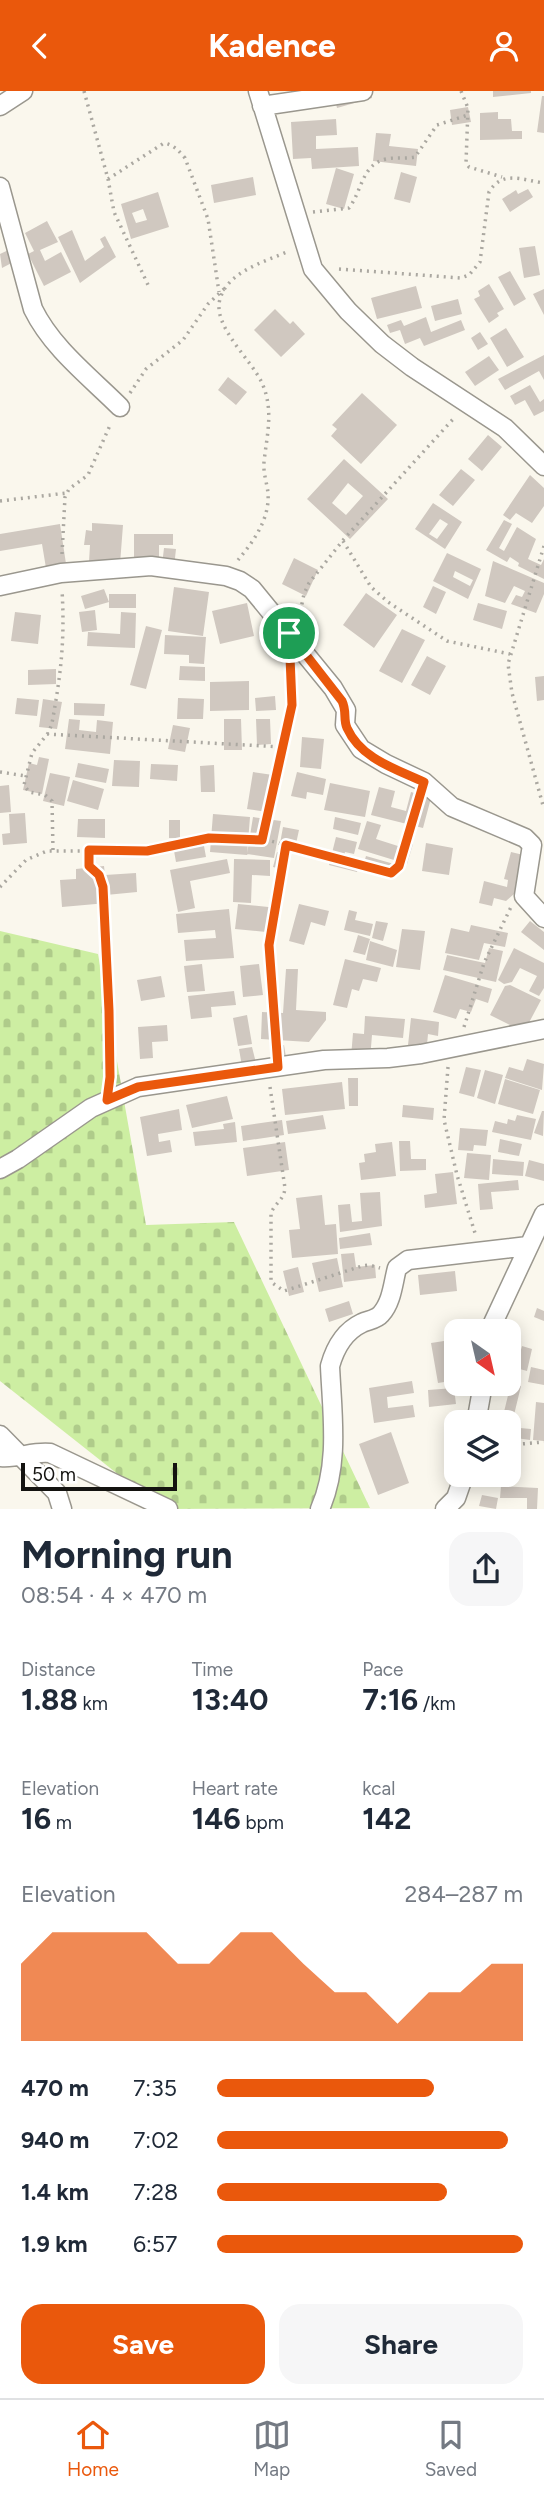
<!DOCTYPE html>
<meta charset="utf-8">
<style>
body{margin:0;font-family:Figtree,sans-serif;background:#f6f6f7;color:#1f2937;height:100vh;display:flex;flex-direction:column;font-size:26px;white-space:nowrap}
*{box-sizing:border-box;margin:0}
p{font-size:23px;color:#747a83}
.icon{flex:none;width:38px;height:38px;fill:none;stroke:currentColor;stroke-width:2;stroke-linecap:round;stroke-linejoin:round}
.map{position:relative;height:1418px;overflow:hidden}
.drawer{display:flex;flex-direction:column;background:#fff;flex:1}
.drawer>*{flex:none}
.needle{width:46px;rotate:146deg}
.controls{position:absolute;left:444px;top:1228px;display:grid;gap:14px}
.controls a{display:grid;place-items:center;width:77px;height:77px;border-radius:14px;background:#fff;box-shadow:0 4px 18px #0003;font-size:35px}
.scale{position:absolute;left:21px;bottom:18px;width:156px;box-sizing:border-box;padding-left:7px;border:4px solid #141310;border-top:0;font-size:19px;line-height:24px;white-space:nowrap;color:#141310;-webkit-text-stroke:5px #fff;paint-order:stroke}
.pin{position:absolute;display:grid;place-items:center;width:60px;height:60px;color:#fff;margin:-30px;border:4px solid #fff;border-radius:50%;box-shadow:0 2px 7px #0007}
.round{display:grid;place-items:center;flex:none;width:74px;height:74px;border-radius:21px;background:#f6f6f7}
.headline{display:flex;align-items:center;justify-content:space-between;height:119px;padding:0 21px}
h1{font-size:38px;font-weight:700;line-height:52px}
.stats{display:grid;grid-template-columns:repeat(3,1fr);gap:10px;height:119px;padding:7px 21px}
.stats div{display:grid;align-content:center}
.stats b{font-size:30px;font-weight:700}
.stats small{font-size:19px;font-weight:400}
.stats p{font-size:19px}
.chart{height:196px;padding:14px 21px}
.chart p{display:flex;justify-content:space-between}
.chart svg{width:100%;height:126px;margin-top:7px;fill:#ea580c;opacity:.7}
.cta{display:flex;gap:14px;margin-top:auto;padding:14px 21px}
.cta a{flex:1;height:80px;border-radius:21px;background:#ea580c;color:#fff;font-size:28px;font-weight:700;line-height:80px;text-align:center}
.cta a+a{background:#f6f6f7;color:#1f2937}
ul{padding:0 21px;list-style:none;font-size:23px}
li{display:grid;grid-template-columns:112px 84px 1fr;align-items:center;height:52px}
li i{height:18px;border-radius:9px;background:#ea580c}
header{display:flex;justify-content:space-between;align-items:center;height:91px;padding:0 21px;background:#ea580c;color:#fff;font-size:32px;font-weight:700}
.tabs{display:flex;justify-content:space-around;align-items:center;height:98px;border-top:2px solid #e0e1e3;background:#fff;font-size:19px;color:#747a83}
.tabs a{display:grid;justify-items:center;gap:4px}
.tabs .on{color:#ea580c}
.map>svg:first-child{display:block}
.cemetery{fill:url(#cemetery-stones)}
.building{fill:#d0c8c0;fill-rule:evenodd}
.lines{fill:none;stroke-linecap:round;stroke-linejoin:round}
.street-casing{stroke:#9a978e;stroke-width:21}
.path{stroke:#aba8a1;stroke-width:3.5;stroke-dasharray:2 5;stroke-linecap:butt}
.street{stroke:#fff;stroke-width:18}
.route-casing{stroke:#fff;stroke-width:14}
.route{stroke:#ea580c;stroke-width:9}
</style>
<header><svg class="icon" aria-label="back" viewBox="0 0 24 24"><path d="M15 5l-7 7 7 7"/></svg>Kadence<svg class="icon" aria-label="person" viewBox="0 0 24 24"><circle cx="12" cy="8" r="4"/><path d="M4 21q1-7 8-7t8 7"/></svg></header>
<div class="map">
<svg width="544" height="1418" viewBox="0 0 544 1418">
<defs>
<pattern id="cemetery-stones" width="16" height="16" patternUnits="userSpaceOnUse" patternTransform="scale(1.75)"><rect width="16" height="16" fill="#cdeea2"/><path d="M2 7V4a2 2 0 0 1 4 0v3zM10 15v-3a2 2 0 0 1 4 0v3z" fill="#afcb8a"/></pattern>
</defs>
<rect width="100%" height="100%" fill="#faf7ed"/>
<path class="cemetery" d="M0 840 98 863 146 1134 234 1131 370 1417 162 1418 0 1290Z"/>
<path class="building" d="M333 0H370L372 7 337 17Z
M493 0H531V2L493 6Z
M542 5H544V42L537 41Z
M468 16 471 31 452 34 450 19Z
M498 21V28H511L512 40H522V48L480 49V22Z
M336 28 337 44 316 45V58L358 56 359 75 312 78 311 67 293 68 291 31Z
M376 42 391 43 389 55 418 58 416 75 373 70Z
M336 77 354 83 344 118 326 113Z
M401 81 417 86 410 112 394 108Z
M253 86 256 104 214 112 211 94Z
M528 98 533 106 510 121 502 108 516 99 518 103Z
M158 101 169 136 131 148 121 113ZM143 118 147 129 136 132 132 122Z
M47 130 58 151 40 159 45 170 61 161 71 181 44 195 28 163 34 160 25 142Z
M72 139 85 170 104 156 100 148 105 145 116 166 80 192 58 146Z
M19 154 25 165 2 177 0 163Z
M535 155 540 184 524 187 519 157Z
M510 180 526 208 514 215 498 186Z
M489 193 504 218 497 222 499 225 489 232 474 208 480 205 478 200Z
M416 195 422 217 377 228 371 207Z
M544 198V224L533 203Z
M458 208 462 223 435 230 431 215Z
M275 218 290 233 293 230 305 243 281 266 254 239Z
M426 226 431 241 461 229 465 239 424 255 420 247 405 253 400 239 390 242 387 234 401 229 404 235Z
M506 237 524 266 507 276 490 247Z
M480 241 488 253 478 259 471 247Z
M544 264V289L539 280 505 299 498 288Z
M489 265 499 279 475 295 465 281Z
M228 286 247 301 236 314 218 299Z
M530 294 540 311 544 308V320L534 325 525 309 515 314 510 305Z
M362 302 397 334 361 373 331 345 337 338 332 334Z
M488 344 502 356 482 380 468 368Z
M344 368 388 408 350 448 307 408ZM348 392 363 405 346 424 332 412Z
M461 378 475 389 453 415 439 404Z
M530 384 544 397V415L532 432 516 422 510 429 503 424Z
M433 412 462 431 445 458 415 438ZM440 428 448 433 437 448 429 443Z
M504 429 512 433 499 457 504 460 517 436 536 448 528 468 541 474 544 468V488L518 475 519 472 510 466 507 471 486 459Z
M92 432 123 434 120 473 89 471 90 454H84L86 439 92 440Z
M60 433 68 486 48 489 42 453 0 460V443Z
M134 443H173V454H159V475H134Z
M164 457 176 458 174 476 162 474Z
M447 462 481 478 468 508 433 490ZM455 480 473 489 470 495 453 486Z
M294 467 318 479 306 505 282 493Z
M493 470 544 492V503L536 522 511 513 516 504 522 506 525 500 514 495 505 512 485 505Z
M433 495 446 501 436 523 423 516Z
M174 496 209 501 203 545 168 540Z
M104 498 109 511V503H136V517H109V511L85 518 81 505Z
M366 502 397 524 374 557 343 534Z
M247 512 254 545 220 553 212 520Z
M478 512 507 520 502 538 473 529Z
M95 519 97 539 82 541 79 521Z
M15 521 41 524 38 553 11 550Z
M121 521 136 522 135 557 87 555 88 541 120 543Z
M146 535 162 539 146 598 130 594Z
M402 538 425 549 402 592 379 580Z
M165 544 206 546 204 573 189 572V564L164 563Z
M427 565 446 575 430 604 411 594Z
M180 575 205 576V590L179 589Z
M56 578V593L28 594V579Z
M544 585V609L537 610 535 586Z
M249 590V619L210 620V591Z
M275 605 276 619 256 620 255 607Z
M17 607 39 609 37 625 15 623Z
M178 607 204 608 203 628H177Z
M43 608 62 611 57 638 39 636Z
M74 612 105 613 104 625 74 624Z
M69 628 80 629 79 639 96 641 97 629 113 631 110 663 65 658Z
M224 628H241L242 659H224Z
M256 628H270L271 653 257 654Z
M173 634 190 637 185 661 168 658Z
M302 646 324 648 321 678 300 676Z
M39 666 49 668 42 703 23 699 29 672 37 674Z
M114 669 140 670 139 696 112 695Z
M78 672 109 678 106 692 75 686Z
M151 673 178 674 177 690 150 688Z
M214 674 215 701H201L200 675Z
M253 681 273 684 267 721 247 718Z
M297 681 326 688 323 704 307 701 306 708 291 705Z
M50 682 70 686 64 715 43 710Z
M73 689 104 698 98 719 67 710Z
M330 692 370 700 365 726 324 719Z
M9 694 11 721 0 722V695Z
M379 696 395 700 391 716 406 720 411 701 431 707 423 737 371 724Z
M25 722 27 752 3 754 2 743 10 742 9 723Z
M213 723 250 726 247 764 210 761Z
M253 726 281 730 274 767 247 763Z
M335 726 361 732 358 744 333 738Z
M78 728H105V747L77 746Z
M169 729H180V747H169Z
M367 730 381 734 376 748 401 756 403 750 413 753 407 773 358 758Z
M283 736 299 739 294 762 279 758Z
M202 744 206 766 176 771 172 749Z
M336 746 357 751 354 763 345 761 344 766 360 770 357 781 329 774Z
M426 752 453 757 449 784 422 780Z
M277 761 288 764 285 779 273 776Z
M511 761 536 767 529 795 517 792 514 803 506 810 494 807 492 815 479 812 484 790 507 796 508 789 504 788Z
M366 765 394 773 390 786 362 779Z
M227 768 230 782 190 790 195 817 178 821 170 779Z
M234 768 270 769V785L252 784 251 812 233 811Z
M104 775 105 784 136 782 137 801 106 804 107 812 62 816 60 789 76 788V778Z
M238 813 278 817 276 842 235 838Z
M299 813 329 820 325 835 311 831 304 854 289 850Z
M229 818 234 867 186 870 184 849 216 847 215 839 178 842 176 823Z
M349 819 357 821 355 829 373 833 370 845 344 839Z
M376 830 388 832 383 850 372 847Z
M530 830 544 841V859L521 841Z
M471 834 508 842 505 856 484 852 479 869 445 862 451 837 469 841Z
M402 838 425 840 420 879 396 876Z
M358 844 370 848 365 864 353 861Z
M370 850 397 859 393 876 366 869Z
M489 857 503 860 496 891 443 879 447 864 485 872Z
M514 857 544 872V897L539 905 529 900 537 885 520 877 512 891 504 893 498 889Z
M345 868 381 877 377 891 363 888 359 900 352 898 347 917 333 914Z
M202 873 205 900 187 901 184 875Z
M259 873 263 904 243 906 240 875Z
M286 878H298L296 919 326 921V929L309 951 261 948 262 921 283 922Z
M445 884 492 898 488 912 476 908 471 921 460 918 456 928 433 921Z
M161 885 165 906 141 910 137 889Z
M510 894 541 909 524 941 490 924 505 895Z
M234 900 236 914 211 916 212 926 191 928 188 905Z
M247 924 252 953 238 955 233 927Z
M365 925 405 928 403 947 372 944 370 968 351 966 353 942 364 943Z
M411 927 439 931 438 945 428 943 426 965 407 963Z
M167 934 168 950 152 951 153 967 140 968 138 936Z
M284 954 288 978 244 987 239 958 252 956 256 972 272 969 270 957Z
M527 968 544 973 542 999 505 987 509 976 523 980Z
M466 976 481 979 474 1006 459 1002Z
M485 979 503 984 495 1013 477 1007Z
M348 987H358V1015H349Z
M505 988 540 999 533 1023 498 1013Z
M342 991 345 1018 285 1024 282 998Z
M227 1005 233 1028 192 1037 186 1014Z
M403 1014 434 1017 433 1029 402 1026Z
M179 1018 182 1039 158 1043 159 1051 170 1049 172 1061 147 1065 140 1026Z
M542 1020H544L543 1045 534 1042Z
M323 1024 326 1038 288 1043 286 1030Z
M517 1024 536 1028 531 1049 492 1041 495 1030 507 1033 508 1028 515 1030Z
M282 1029 284 1044 243 1050 241 1035Z
M235 1031 237 1051 195 1055 193 1041 224 1038 223 1033Z
M460 1037 488 1039 486 1055 474 1054 473 1060 458 1059Z
M500 1048 522 1053 519 1065 498 1061Z
M399 1050H410L411 1068H426V1079L400 1080Z
M285 1051 289 1079 247 1085 243 1057Z
M392 1051 396 1085 361 1089 359 1072 365 1071 364 1063 376 1061 375 1053Z
M467 1062 491 1064 489 1089 464 1087Z
M493 1068 524 1071 523 1085 492 1083Z
M529 1069 544 1073V1090L525 1085Z
M453 1081 457 1113 425 1117 424 1104 437 1102 435 1083Z
M518 1089 519 1099 491 1101 493 1118 480 1119 478 1093Z
M380 1101 382 1135 340 1141 338 1114 350 1113 352 1131 362 1130 360 1102Z
M322 1104 325 1134 336 1133 338 1163 292 1167 289 1139 300 1138 296 1107Z
M370 1142 372 1154 340 1158 339 1147Z
M354 1162 356 1176 375 1174 376 1187 344 1191 341 1163Z
M337 1167 343 1196 319 1201 312 1172Z
M298 1176 304 1201 289 1205 283 1180Z
M455 1180 457 1200 420 1204 418 1184Z
M349 1210 353 1223 329 1231 325 1218Z
M537 1217 544 1220V1230L534 1226Z
M457 1248V1259L447 1261 449 1277 457 1275V1289L438 1292 431 1252Z
M522 1255 532 1258 527 1280 516 1277Z
M531 1276 544 1279V1294L528 1291Z
M412 1290 414 1302 387 1306 388 1317 413 1314 415 1326 374 1332 369 1297Z
M511 1292 521 1295 513 1328 503 1325Z
M454 1297 456 1313 429 1316 428 1299Z
M536 1311 544 1312V1350L533 1349Z
M509 1336 531 1338 530 1349 509 1346Z
M391 1341 409 1392 378 1404 359 1353Z
M501 1395 538 1397 537 1418H527V1407H500Z
M482 1404 498 1407 496 1418 479 1415Z"/>
<g class="lines">
<g class="street-casing">
<path id="street" d="M258 0 313 178 348 220 382 253 412 276 505 337 544 375
M0 15 23 0
M262 15 363 0
M0 96 33 218C52 257 90 286 120 316
M0 495 61 482 151 475 226 485 240 490 252 498 333 597 346 619 345 634 361 658 386 673 424 691 452 716 525 747 532 754 524 805 544 827
M0 1078 18 1068 91 1017 138 996 324 969 388 967 421 963 544 938
M492 1241 493 1232 544 1123
M476 1332 483 1293
M0 1344 57 1402 62 1418
M0 1366C17 1368 33 1360 50 1362L168 1418
M320 1418C340 1373 332 1322 330 1275 335 1257 345 1240 362 1232 368 1229 376 1229 381 1223 392 1211 393 1192 397 1177L408 1169 528 1155
M445 1418 456 1407 464 1384"/>
</g>
<path class="path" d="M84 0 108 88 114 121 149 196
M461 0 468 17 466 72 469 76 502 86
M108 88 164 52C174 54 179 60 185 67L208 128 219 201
M313 121 349 117C362 100 362 73 386 68 395 66 405 68 415 66L437 34 468 24
M339 178 461 187 469 184 480 171 489 101C502 79 522 89 544 92
M130 302 146 278 183 249 208 213 224 198
M0 410 67 402
M343 450 371 496 388 511 447 550 510 563
M544 455 508 573 512 602 544 718
M62 463 65 406 69 398 88 384 111 332
M238 469C253 451 270 428 268 402 267 392 263 382 264 371 267 343 274 319 262 292 251 268 212 235 220 208 228 180 265 171 289 160
M299 527 304 503 309 492 344 448 455 326
M47 643 282 656
M0 681 26 685
M262 749 292 614 290 576
M53 759 52 710 45 704 29 701 24 694 32 662 49 641 52 632C61 583 65 548 62 499
M88 759 89 775 99 784 103 796 110 989
M0 796 26 769 47 760H147L209 747 267 749 392 782 399 775 418 712
M464 936 484 872 511 816
M276 956 269 854 286 755
M448 976 444 1029 457 1084 475 1142
M270 996 285 1097C284 1109 275 1112 271 1122V1191L284 1200 362 1175 369 1174 380 1177
M509 1354 544 1351"/>
<use href="#street" class="street"/>
</g>
<g class="lines">
<g class="route-casing">
<path id="route" d="M289 542 342 610C347 620 343 628 347 637 361 668 396 678 424 691L399 775 391 782 286 754 269 854 278 976 138 996 107 1009 110 986 109 920 103 796 99 784 89 775V759L147 760 209 747 262 749 292 614Z"/>
</g>
<use href="#route" class="route"/>
</g>
</svg>
<div class="controls">
<a><svg class="needle" viewBox="-14 -14 28 28"><path d="M0-13l5 13h-10z" fill="#e53935"/><path d="M0 13l5-13h-10z" fill="#747a83"/></svg></a>
<a><svg class="icon" aria-label="layers" viewBox="0 0 24 24"><path d="M12 4l9 5-9 5-9-5zM3 14l9 5 9-5"/></svg></a>
</div>
<div class="scale">50 m</div>
<div class="pin" style="left:289px;top:542px;background:#1e9e55"><svg class="icon" aria-label="arrive" viewBox="0 0 24 24"><path d="M6 21V4h12l-3 4 3 4H6"/></svg></div>
</div>
<section class="drawer">
<div class="headline"><div><h1>Morning run</h1><p>08:54 · 4 × 470 m</p></div><a class="round"><svg class="icon" aria-label="share" viewBox="0 0 24 24"><path d="M12 15V3M7 8l5-5 5 5M5 13v7h14v-7"/></svg></a></div>
<div class="stats">
<div><p>Distance</p><b>1.88<small> km</small></b></div>
<div><p>Time</p><b>13:40</b></div>
<div><p>Pace</p><b>7:16<small> /km</small></b></div>
</div>
<div class="stats">
<div><p>Elevation</p><b>16<small> m</small></b></div>
<div><p>Heart rate</p><b>146<small> bpm</small></b></div>
<div><p>kcal</p><b>142</b></div>
</div>
<div class="chart"><p><span>Elevation</span>284–287 m</p>
<svg viewBox="0 0 160 44" preserveAspectRatio="none"><path d="M0 44V17L10 6L20 6L30 6L40 6L50 17L60 17L70 6L80 6L90 17L100 27L110 27L120 38L130 27L140 27L150 17L160 17V44z"/></svg>
</div>
<ul>
<li><b>470 m</b>7:35<i style="width:71%"></i></li>
<li><b>940 m</b>7:02<i style="width:95%"></i></li>
<li><b>1.4 km</b>7:28<i style="width:75%"></i></li>
<li><b>1.9 km</b>6:57<i style="width:100%"></i></li>
</ul>
<div class="cta"><a>Save</a><a>Share</a></div>
</section>
<nav class="tabs">
<a class="on"><svg class="icon" aria-label="home" viewBox="0 0 24 24"><path d="M3 11l9-7 9 7M6 9v11h12V9"/></svg>Home</a>
<a><svg class="icon" aria-label="map" viewBox="0 0 24 24"><path d="M3 6l6-2 6 2 6-2v14l-6 2-6-2-6 2zM9 4v14M15 6v14"/></svg>Map</a>
<a><svg class="icon" aria-label="saved" viewBox="0 0 24 24"><path d="M7 4h10v16l-5-4-5 4z"/></svg>Saved</a>
</nav>
